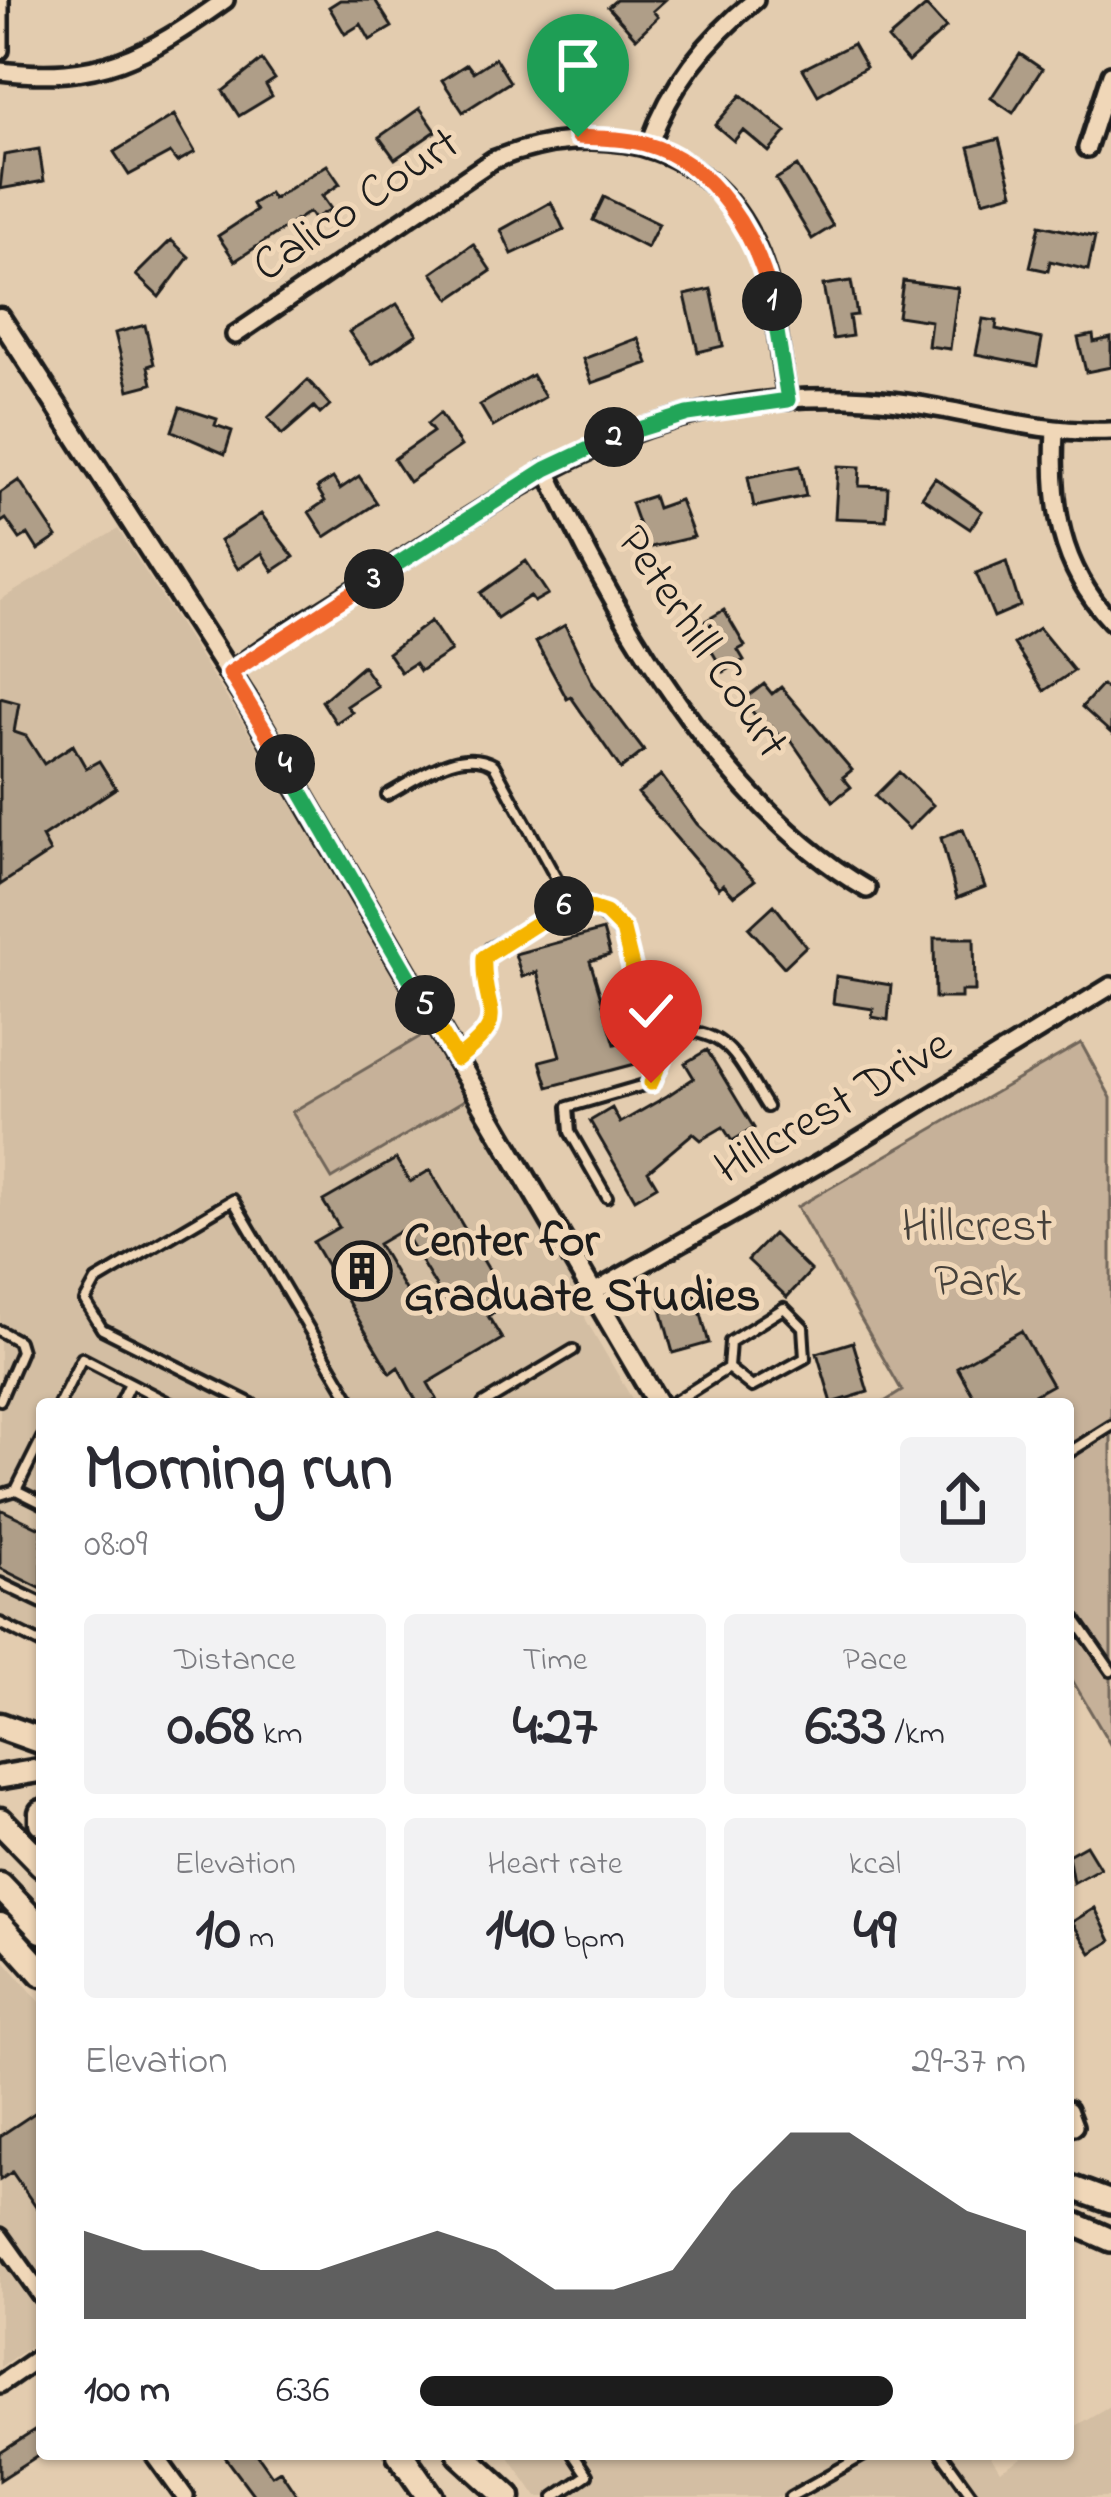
<!DOCTYPE html>
<meta charset="utf-8">
<style>
body{margin:0;font-family:"Indie Flower",sans-serif;background:#f2f2f3;color:#2b2b33;height:100vh;display:flex;flex-direction:column;font-size:45px;white-space:nowrap}
*{box-sizing:border-box;margin:0}
p{font-size:39px;color:#7c7c81}
.icon{flex:none;width:66px;height:66px;fill:none;stroke:currentColor;stroke-width:2;stroke-linecap:round;stroke-linejoin:round}
.map{position:relative;flex:1;overflow:hidden}
.drawer{position:absolute;left:36px;top:1398px;width:1038px;height:1062px;display:flex;flex-direction:column;background:#fff;border-radius:12px;box-shadow:0 3px 9px #0004}
.drawer>*{flex:none}
.pin{position:absolute;display:grid;place-items:center;width:102px;height:102px;color:#fff;margin:-123px -51px;border-radius:50% 50% 50% 0;rotate:-45deg;box-shadow:0 0 12px #0007}
.pin .icon{rotate:45deg}
.km{position:absolute;width:60px;height:60px;margin:-30px;border-radius:50%;background:#222;color:#fff;font-size:33px;line-height:60px;text-align:center}
.round{display:grid;place-items:center;flex:none;width:126px;height:126px;border-radius:12px;background:#f2f2f3}
.overview{display:flex;align-items:center;justify-content:space-between;height:204px;padding:0 48px}
h1{font-size:66px;font-weight:800;line-height:90px}
.metrics{display:grid;grid-template-columns:repeat(3,1fr);gap:18px;height:204px;padding:12px 48px}
.metrics div{display:grid;align-content:center;border-radius:12px;background:#f2f2f3;text-align:center}
.metrics b{font-size:60px;font-weight:800}
.metrics small{font-size:33px;font-weight:400}
.metrics p{font-size:33px}
.chart{height:336px;padding:24px 48px}
.chart p{display:flex;justify-content:space-between}
.chart svg{width:100%;height:216px;margin-top:12px;fill:#1c1c1c;opacity:.7}
ul{padding:0 48px;list-style:none;font-size:39px}
li{display:grid;grid-template-columns:192px 144px 1fr;align-items:center;height:90px}
li i{height:30px;border-radius:15px;background:#1c1c1c}
.map>svg:first-child{display:block}
.built{fill:#d3bea3}
.green{fill:#c6b199;stroke:#71665a;stroke-width:3}
.building{fill:#af9e88;stroke:#1c1c1c;stroke-width:3;fill-rule:evenodd}
.lines{fill:none;stroke-linecap:round;stroke-linejoin:round}
.service-casing{stroke:#1c1c1c;stroke-width:16}
.minor-casing{stroke:#1c1c1c;stroke-width:24}
.tertiary-casing{stroke:#1c1c1c;stroke-width:27}
.secondary-casing{stroke:#1c1c1c;stroke-width:30}
.primary-casing{stroke:#1c1c1c;stroke-width:33}
.service{stroke:#f0d7b8;stroke-width:8}
.minor{stroke:#f0d7b8;stroke-width:15}
.tertiary{stroke:#f0d7b8;stroke-width:18}
.secondary{stroke:#f0d7b8;stroke-width:21}
.primary{stroke:#f0d7b8;stroke-width:24}
.split-1-casing{stroke:#fff;stroke-width:24}
.split-2-casing{stroke:#fff;stroke-width:24}
.split-3-casing{stroke:#fff;stroke-width:24}
.split-4-casing{stroke:#fff;stroke-width:24}
.split-5-casing{stroke:#fff;stroke-width:24}
.split-6-casing{stroke:#fff;stroke-width:24}
.split-7-casing{stroke:#fff;stroke-width:24}
.split-1{stroke:#f0652b;stroke-width:15}
.split-2{stroke:#22a559;stroke-width:15}
.split-3{stroke:#22a559;stroke-width:15}
.split-4{stroke:#f0652b;stroke-width:15}
.split-5{stroke:#22a559;stroke-width:15}
.split-6{stroke:#f5b400;stroke-width:15}
.split-7{stroke:#f5b400;stroke-width:15}
.labels{text-anchor:middle;dominant-baseline:central;stroke-width:10;stroke-linejoin:round;paint-order:stroke}
.street-label{font-size:48px;fill:#1c1c1c;stroke:#f0d7b8}
.park-label{font-size:48px;fill:#46413b;stroke:#f0d7b8}
.poi-label{font-size:48px;font-weight:bold;fill:#1c1c1c;stroke:#f0d7b8;text-anchor:start}
</style>
<div class="map">
<svg width="1111" height="2497" viewBox="0 0 1111 2497">
<rect width="100%" height="100%" fill="#e3ccaf"/>
<filter id="ink" filterUnits="userSpaceOnUse"><feTurbulence type="fractalNoise" baseFrequency=".00833" numOctaves="2"/><feDisplacementMap in="SourceGraphic" scale="24" xChannelSelector="R" yChannelSelector="G"/><feConvolveMatrix kernelMatrix="1 2 1 2 8 2 1 2 1" color-interpolation-filters="sRGB"/></filter>
<g filter="url(#ink)">
<path class="built" d="M118 529 244 725 428 1032 292 1112 333 1179 466 1099 579 1294 586 1320 635 1404H42V1638L0 1617V600Z
M0 1956 42 2004V2338L0 2367Z
M1111 2405V2497H537L507 2454H989L1000 2471 1029 2454H1068V2430Z"/>
<path class="green" d="M428 1032 466 1099 332 1179 292 1112Z
M1081 1043 1111 1098V1746L1068 1673V1404H881L902 1391 797 1207Z"/>
<path class="building" d="M340 0H375L392 27 370 40 361 24 345 34 329 7Z
M616 0H665L653 11 658 17 636 38 608 7Z
M926 6 946 28 908 62 888 39Z
M853 44 866 67 818 95 803 69Z
M604 48 610 74 558 86 552 60Z
M1020 54 1042 69 1013 113 991 98Z
M495 58 510 82 463 112 442 80 467 64 473 72Z
M262 60 275 79 266 85 272 96 239 116 223 91Z
M741 95 786 132 769 152 743 130 734 141 715 125Z
M420 108 436 131 395 159 379 137Z
M174 115 195 152 177 162 170 153 129 175 114 152Z
M999 139 1013 193 983 201 969 147Z
M39 149 44 181 0 189 4 155Z
M327 165 340 184 322 196 331 209 314 219 309 212 235 261 218 236 256 211 252 204 269 193 273 199Z
M797 166 833 226 812 239 776 179Z
M604 197 659 224 647 248 593 220Z
M551 202 564 230 512 254 501 230Z
M1040 225 1095 237 1088 270 1050 261 1048 271 1030 267Z
M171 240 189 257 159 297 136 275Z
M473 244 491 271 450 299 432 273Z
M851 281 857 315 849 316 852 336 833 339 823 285Z
M903 281 958 288 950 349 928 346 931 321 898 316Z
M711 289 723 346 698 352 685 295Z
M397 304 417 334 372 364 349 332Z
M983 319 997 321 996 329 1042 339 1037 366 976 354Z
M145 325 154 364 148 366 152 384 129 390 115 333Z
M1093 335 1094 342 1111 338V367L1086 372 1078 338Z
M638 338 648 363 592 383 583 359Z
M532 375 545 397 493 427 480 405Z
M308 380 330 405 320 414 314 407 282 435 268 418Z
M180 407 217 419 215 425 232 431 225 454 172 431Z
M440 413 461 446 409 482 394 459 433 432 427 424Z
M800 466 806 496 754 507 748 477Z
M838 466 860 467 859 486 888 487 886 520 835 518Z
M359 476 377 503 325 537 309 512 325 501 317 488 333 478 340 489Z
M935 478 982 511 970 529 922 497Z
M19 480 57 537 38 550 28 534 20 539 6 519 0 523V493Z
M653 496 657 508 680 500 694 537 647 548 631 503Z
M261 514 294 557 273 571 262 553 238 569 220 541Z
M526 561 548 594 534 602 530 596 497 618 481 593Z
M1006 561 1020 606 994 617 976 573Z
M724 610 745 646 738 650 744 660 724 672 697 626Z
M431 621 451 651 420 671 415 663 401 672 388 653Z
M565 625 593 684 644 751 621 769 571 697 567 699 536 642Z
M1039 628 1074 671 1044 691 1014 644Z
M363 666 377 686 347 706 352 712 336 723 322 701Z
M764 684 772 694 781 687 852 770 843 777 851 787 833 801 788 736 783 741 772 727 767 730 743 700Z
M1102 685 1111 693V733L1082 707Z
M0 698 19 703 14 732 26 736 44 764 73 745 86 768 99 761 116 788 42 837 50 852 0 885Z
M899 772 933 805 909 829 875 796Z
M661 775 697 824 755 880 734 896 723 884 719 888 638 793Z
M963 829 985 887 957 898 941 838Z
M774 905 806 946 784 967 749 928Z
M603 930 610 955 590 961 615 1044 628 1040 635 1064 548 1087 540 1061 560 1056 537 972 522 977 515 954Z
M934 938H974L975 991H961V998H935Z
M836 976 891 985 888 1020 872 1017 873 1009 833 1003Z
M707 1050 754 1128 732 1141 723 1127 701 1140 693 1133 648 1171 657 1186 635 1199 590 1121 612 1108 620 1123 667 1096 694 1078 685 1063Z
M396 1159 410 1182 430 1170 509 1304 488 1316 502 1339 428 1383 437 1399 427 1404H418L398 1367 390 1373 313 1242 339 1227 323 1201ZM402 1230 443 1298 418 1312 378 1244Z
M773 1234 811 1271 787 1297 748 1260Z
M695 1292 709 1343 673 1353 659 1302Z
M1021 1331 1052 1385 1018 1404H978L957 1367Z
M853 1342 868 1392 832 1403 817 1353Z
M0 1509 42 1529V1589L0 1568Z
M1086 1845 1100 1868 1073 1883 1068 1855Z
M1095 1908 1111 1941 1091 1953 1072 1922Z
M36 2112 42 2121V2216L12 2172 0 2180V2136Z
M42 2426V2453L0 2480V2453Z
M223 2454H257L272 2475 280 2470 298 2497H255Z"/>
<g class="lines">
<g class="service-casing">
<path id="service" d="M387 795C419 778 460 745 494 765L568 900 560 912 490 948C470 976 505 1007 488 1033 482 1043 467 1051 458 1058
M568 900C653 929 616 965 661 1030 729 1027 734 1054 767 1107
M607 1197 570 1132 568 1107 651 1083 663 1055 661 1030
M784 1308 803 1327 805 1358 752 1387 728 1368 730 1342Z
M0 1331 18 1341 21 1351 0 1400
M59 1404 82 1358 171 1404
M120 1404 130 1383
M252 1404 102 1329 85 1301 96 1281 233 1200 353 1404
M483 1404 573 1350
M671 1404 728 1368
M1068 1453 1111 1426
M16 1490 42 1503
M0 1495 16 1490 42 1438
M0 1583 42 1603
M1068 1609 1111 1671
M0 1623 42 1644
M942 2454 973 2497
M555 2497 587 2475 573 2454
M790 2497 866 2454"/>
</g>
<g class="minor-casing">
<path id="minor" d="M0 1V50
M0 71C100 83 145 57 225 0
M649 145C671 84 706 40 755 0
M1087 148 1111 74
M235 335 493 160C606 115 725 144 765 271 778 312 778 358 788 400
M1055 431C1051 504 1059 566 1111 621
M546 469C614 615 724 807 867 889
M229 673C282 633 341 599 397 563 554 462 672 387 868 399 951 404 1027 435 1111 431
M594 1292 840 1152 1111 986
M1068 2110 1074 2126
M0 2237 42 2296
M0 2384 42 2355
M154 2454 185 2497"/>
</g>
<g class="tertiary-casing">
<path id="tertiary" d="M0 318 246 699 658 1404"/>
</g>
<g class="secondary-casing">
<path id="secondary" d="M0 1777 42 1770
M1068 2186 1111 2202
M1068 2221 1111 2240"/>
</g>
<g class="primary-casing">
<path id="primary" d="M0 1726 42 1741
M42 1813V1822
M0 1821 42 1864
M0 1886 42 1930
M0 1926 42 1973
M400 2454 430 2497
M461 2454 508 2497"/>
</g>
<use href="#service" class="service"/>
<use href="#minor" class="minor"/>
<use href="#tertiary" class="tertiary"/>
<use href="#secondary" class="secondary"/>
<use href="#primary" class="primary"/>
</g>
</g>
<g class="lines" filter="url(#ink)">
<g class="split-1-casing">
<path id="split-1" d="M578 137C600 138 623 138 645 144 714 163 757 236 772 301"/>
</g>
<g class="split-2-casing">
<path id="split-2" d="M614 437 688 414 788 400 772 301"/>
</g>
<g class="split-3-casing">
<path id="split-3" d="M374 579 546 469 614 437"/>
</g>
<g class="split-4-casing">
<path id="split-4" d="M285 764 230 673 374 579"/>
</g>
<g class="split-5-casing">
<path id="split-5" d="M285 764 425 1005"/>
</g>
<g class="split-6-casing">
<path id="split-6" d="M425 1005 457 1059C515 1014 481 1017 484 957L564 906"/>
</g>
<g class="split-7-casing">
<path id="split-7" d="M564 906 568 900 606 913 623 930 640 999 661 1030 663 1055 651 1083"/>
</g>
<use href="#split-1" class="split-1"/>
<use href="#split-2" class="split-2"/>
<use href="#split-3" class="split-3"/>
<use href="#split-4" class="split-4"/>
<use href="#split-5" class="split-5"/>
<use href="#split-6" class="split-6"/>
<use href="#split-7" class="split-7"/>
</g>
<defs>
<g id="building-ring" transform="scale(3)"><circle r="9.5" fill="#f0d7b8" stroke="#1c1c1c" stroke-width="1.5"/><path d="M-4-6H4V6H1V3H-1V6H-4ZM-2.5-4.3h1.7v1.8h-1.7ZM.8-4.3h1.7v1.8H.8ZM-2.5-1h1.7V.8h-1.7ZM.8-1h1.7V.8H.8Z" fill="#1c1c1c"/></g>
</defs>
<g fill-rule="evenodd">
<use href="#building-ring" x="362" y="1271"/>
</g>
<g class="labels">
<g class="street-label">
<text transform="translate(357 206) rotate(-34)">Calico Court</text>
<text transform="translate(701 643) rotate(56)">Peterhill Court</text>
<text transform="translate(834 1108) rotate(-30)">Hillcrest Drive</text>
</g>
<g class="park-label">
<text x="977" y="1228">Hillcrest<tspan x="977" dy="55">Park</tspan></text>
</g>
<g class="poi-label">
<text x="404" y="1243">Center for<tspan x="404" dy="55">Graduate Studies</tspan></text>
</g>
</g>
</svg>
<div class="pin" style="left:578px;top:137px;background:#1e9e55"><svg class="icon" aria-label="arrive" viewBox="0 0 24 24"><path d="M6 21V4h12l-3 4 3 4H6"/></svg></div>
<div class="pin" style="left:651px;top:1083px;background:#d93025"><svg class="icon" aria-label="check" viewBox="0 0 24 24"><path d="M5 12l5 5 9-10"/></svg></div>
<b class="km" style="left:772px;top:301px">1</b>
<b class="km" style="left:614px;top:437px">2</b>
<b class="km" style="left:374px;top:579px">3</b>
<b class="km" style="left:285px;top:764px">4</b>
<b class="km" style="left:425px;top:1005px">5</b>
<b class="km" style="left:564px;top:906px">6</b>
<section class="drawer">
<div class="overview"><div><h1>Morning run</h1><p>08:09</p></div><a class="round"><svg class="icon" aria-label="share" viewBox="0 0 24 24"><path d="M12 15V3M7 8l5-5 5 5M5 13v7h14v-7"/></svg></a></div>
<div class="metrics">
<div><p>Distance</p><b>0.68<small> km</small></b></div>
<div><p>Time</p><b>4:27</b></div>
<div><p>Pace</p><b>6:33<small> /km</small></b></div>
</div>
<div class="metrics">
<div><p>Elevation</p><b>10<small> m</small></b></div>
<div><p>Heart rate</p><b>140<small> bpm</small></b></div>
<div><p>kcal</p><b>49</b></div>
</div>
<div class="chart"><p><span>Elevation</span>29–37 m</p>
<svg viewBox="0 0 160 44" preserveAspectRatio="none"><path d="M0 44V26L10 30L20 30L30 34L40 34L50 30L60 26L70 30L80 38L90 38L100 34L110 18L120 6L130 6L140 14L150 22L160 26V44z"/></svg>
</div>
<ul>
<li><b>100 m</b>6:36<i style="width:78%"></i></li>
</ul>
</section>
</div>
